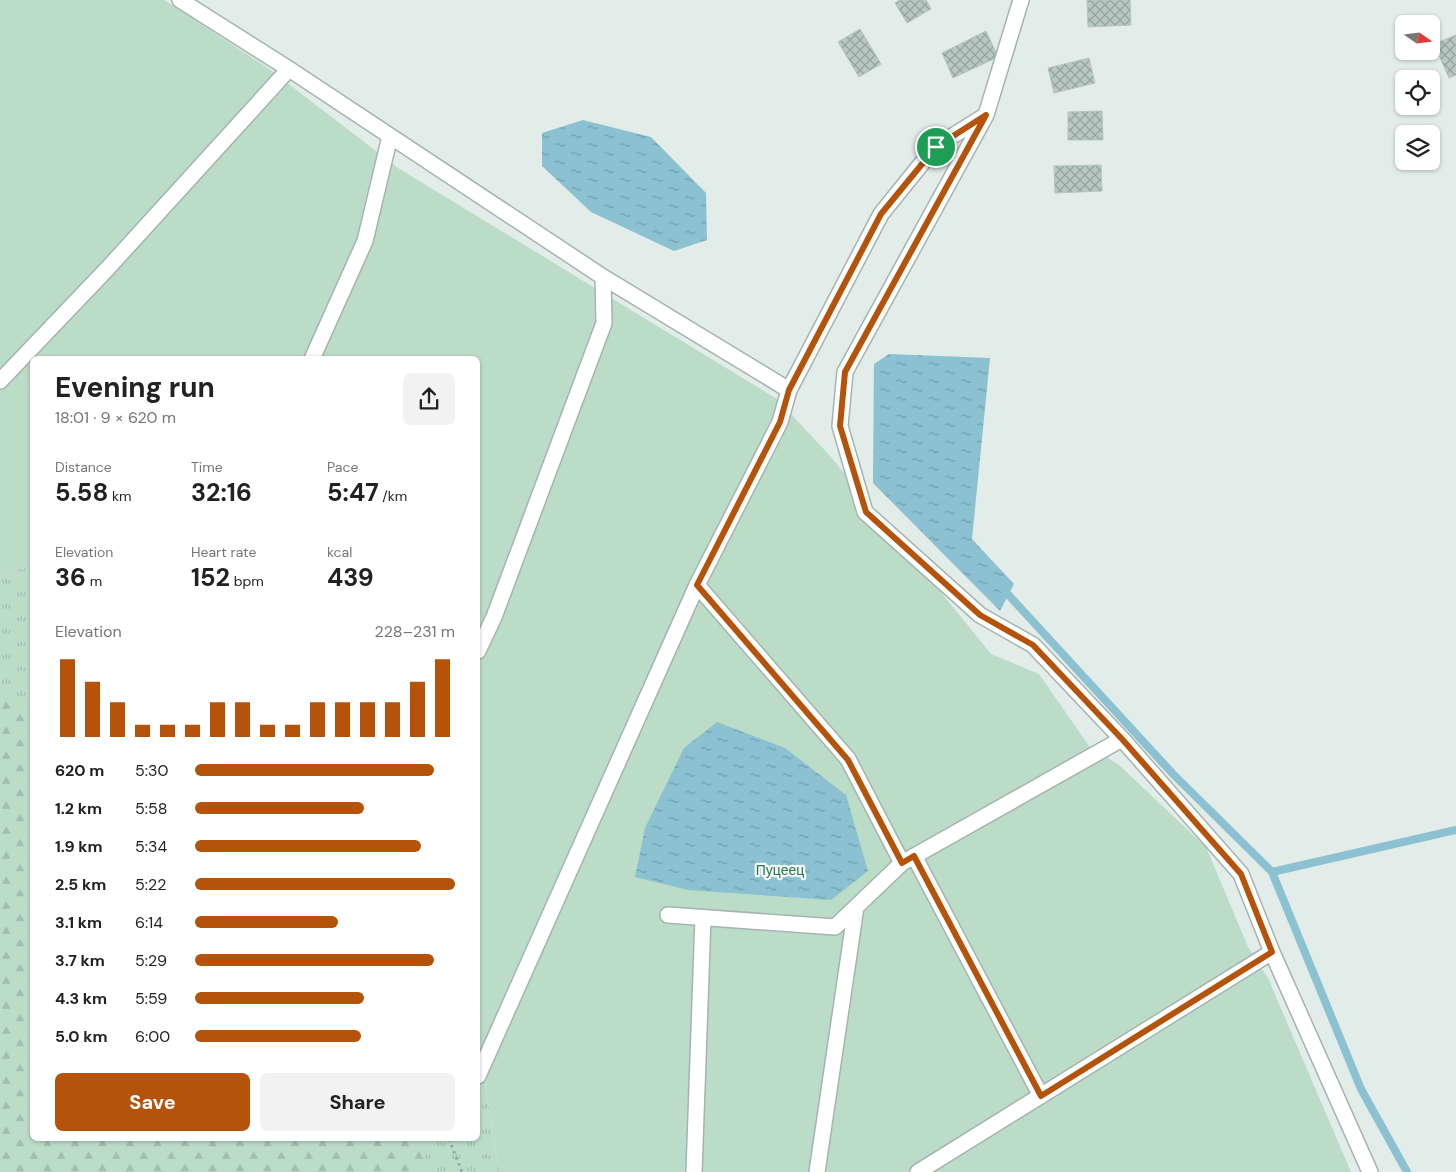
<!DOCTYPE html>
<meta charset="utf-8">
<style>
body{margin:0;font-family:"DM Sans",sans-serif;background:#f2f2f2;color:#222;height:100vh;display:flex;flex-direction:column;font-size:19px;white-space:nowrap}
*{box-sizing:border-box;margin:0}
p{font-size:16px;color:#767676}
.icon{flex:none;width:28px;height:28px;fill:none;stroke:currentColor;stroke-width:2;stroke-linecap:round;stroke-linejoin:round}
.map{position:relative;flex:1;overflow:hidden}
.sheet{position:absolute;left:30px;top:356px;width:450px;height:785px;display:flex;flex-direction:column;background:#fff;border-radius:8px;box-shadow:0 1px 4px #0004}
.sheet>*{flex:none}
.needle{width:32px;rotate:104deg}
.controls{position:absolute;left:1395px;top:15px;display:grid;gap:10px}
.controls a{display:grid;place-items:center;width:45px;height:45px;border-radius:8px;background:#fff;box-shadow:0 1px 4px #0004;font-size:25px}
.pin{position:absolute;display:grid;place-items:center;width:42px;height:42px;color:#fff;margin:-21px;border:2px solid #fff;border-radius:50%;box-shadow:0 1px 5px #0007}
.round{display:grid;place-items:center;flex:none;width:52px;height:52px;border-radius:8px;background:#f2f2f2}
.headline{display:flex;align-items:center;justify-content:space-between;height:85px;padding:0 25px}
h1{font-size:28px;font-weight:700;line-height:38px}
.metrics{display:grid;grid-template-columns:repeat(3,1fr);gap:8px;height:85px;padding:5px 25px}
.metrics div{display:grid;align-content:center}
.metrics b{font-size:25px;font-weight:700}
.metrics small{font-size:14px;font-weight:400}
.metrics p{font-size:14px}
.chart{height:140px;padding:10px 25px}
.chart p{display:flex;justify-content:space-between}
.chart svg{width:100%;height:90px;margin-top:5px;stroke:#b45309;stroke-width:6}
.action{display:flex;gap:10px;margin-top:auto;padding:10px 25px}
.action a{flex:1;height:58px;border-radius:8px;background:#b45309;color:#fff;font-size:20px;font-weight:700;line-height:58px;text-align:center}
.action a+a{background:#f2f2f2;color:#222}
ul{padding:0 25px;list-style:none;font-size:16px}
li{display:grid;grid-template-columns:80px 60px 1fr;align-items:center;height:38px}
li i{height:12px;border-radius:6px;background:#b45309}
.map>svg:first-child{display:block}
.grass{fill:url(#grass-tufts)}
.forest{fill:url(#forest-firs)}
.garden{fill:#bbddc7}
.water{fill:url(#water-ripples)}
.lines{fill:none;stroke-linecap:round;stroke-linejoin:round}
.stream{stroke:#8bc1d1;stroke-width:8}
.building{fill:url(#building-cross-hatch);stroke:#b5c6c0}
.lane-casing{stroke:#a5b4b0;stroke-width:18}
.path{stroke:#83afa5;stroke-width:3;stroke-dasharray:2.5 4;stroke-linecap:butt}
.lane{stroke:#fff;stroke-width:15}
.route-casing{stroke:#fff;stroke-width:10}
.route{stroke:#b45309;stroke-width:6}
.labels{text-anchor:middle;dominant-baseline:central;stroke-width:4.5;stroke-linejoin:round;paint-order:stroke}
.park-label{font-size:14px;fill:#2d744d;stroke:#f3f9f6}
</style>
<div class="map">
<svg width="1456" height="1172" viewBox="0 0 1456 1172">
<defs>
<pattern id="grass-tufts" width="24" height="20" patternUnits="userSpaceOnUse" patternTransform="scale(1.25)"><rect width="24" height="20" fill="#bbddc7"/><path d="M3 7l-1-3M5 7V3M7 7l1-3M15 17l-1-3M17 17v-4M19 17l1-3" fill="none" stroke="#a0bfac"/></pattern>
<pattern id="forest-firs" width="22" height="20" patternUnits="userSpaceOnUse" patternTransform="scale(1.25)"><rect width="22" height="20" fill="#bbddc7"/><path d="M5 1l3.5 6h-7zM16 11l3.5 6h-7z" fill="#a0bfac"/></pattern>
<pattern id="water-ripples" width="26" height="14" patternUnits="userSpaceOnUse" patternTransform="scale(1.25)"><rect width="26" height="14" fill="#8bc1d1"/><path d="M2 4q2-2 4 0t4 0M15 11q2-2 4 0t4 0" fill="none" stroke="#719eab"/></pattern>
<pattern id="building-cross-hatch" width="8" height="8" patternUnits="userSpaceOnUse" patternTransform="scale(1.25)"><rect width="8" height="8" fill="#b8c7c2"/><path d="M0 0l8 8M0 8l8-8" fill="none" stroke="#95a39f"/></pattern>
</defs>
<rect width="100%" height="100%" fill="#e2ece9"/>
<path class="grass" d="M32 567V1139H478V1039L499 1172H0V572Z"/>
<path class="forest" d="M0 698 32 703V1139H424V1172H0Z"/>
<path class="garden" d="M0 0H164L268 68 398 168 777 399 832 458 991 654 1039 674 1089 746 1119 765 1206 847 1248 947 1268 978 1351 1172H499L478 1039V359H32V567L0 572Z"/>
<path class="water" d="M583 120 651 137 706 193 707 240 674 251 591 212 542 166V133Z
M889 354 990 358 972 539 1014 584 1000 611 873 483 874 364Z
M717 722 785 748 846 795 868 871 831 900 688 890 635 877 645 828 684 748Z"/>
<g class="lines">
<path class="stream" d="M1003 589 1173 774 1272 872 1361 1089 1407 1172
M1272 872 1456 830"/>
</g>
<path class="building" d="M900 0H926L931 9 907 23 895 3Z
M1087 0H1130L1131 25 1088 27Z
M860 29 881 64 859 77 838 42Z
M986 31 998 57 953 78 942 53Z
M1456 35V75L1449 78 1434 44Z
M1089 58 1095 83 1054 93 1048 68Z
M1102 111 1103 140H1068V112Z
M1101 165 1102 191 1055 193 1054 166Z"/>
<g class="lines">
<g class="lane-casing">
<path id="lane" d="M180 0 289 69 603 277 789 390
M312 359 365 241 390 136
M0 381 108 268 289 69
M697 585 848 759 902 863 1122 739 1033 645 980 615 865 512 840 426 845 372 986 115
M478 651 494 617 604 323 603 277
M914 856 1041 1096
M668 915 835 927 902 863
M1272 952 1370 1172
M478 1076 697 585 780 422 789 390 881 214 935 147 986 115 1021 0
M694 1172 703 918
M817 1172 856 907
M918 1172 1272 952 1241 874 1122 739"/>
</g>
<path class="path" d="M449 1139 462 1172"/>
<use href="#lane" class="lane"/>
</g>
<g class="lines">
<g class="route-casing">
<path id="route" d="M986 115 845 372 840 426 866 512 980 615 1033 645 1122 739 1241 874 1272 952 1041 1096 914 856 902 863 848 760 697 585 780 422 789 390 881 214 936 147Z"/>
</g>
<use href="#route" class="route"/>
</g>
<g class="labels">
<g class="park-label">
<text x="780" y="870">Пуцеец</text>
</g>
</g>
</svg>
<div class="controls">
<a><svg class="needle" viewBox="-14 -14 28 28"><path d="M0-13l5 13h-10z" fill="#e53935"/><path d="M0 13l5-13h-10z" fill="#767676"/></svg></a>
<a><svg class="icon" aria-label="locate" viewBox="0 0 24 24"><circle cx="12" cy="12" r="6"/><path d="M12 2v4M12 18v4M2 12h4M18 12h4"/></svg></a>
<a><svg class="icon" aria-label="layers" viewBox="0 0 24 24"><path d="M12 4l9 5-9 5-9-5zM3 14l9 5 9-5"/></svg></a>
</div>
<div class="pin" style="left:936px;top:147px;background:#1e9e55"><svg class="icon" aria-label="arrive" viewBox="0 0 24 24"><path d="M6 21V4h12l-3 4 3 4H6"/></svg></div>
<section class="sheet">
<div class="headline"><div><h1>Evening run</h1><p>18:01 · 9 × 620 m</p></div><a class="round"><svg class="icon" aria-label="share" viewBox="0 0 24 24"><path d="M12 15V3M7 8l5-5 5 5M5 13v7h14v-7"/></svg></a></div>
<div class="metrics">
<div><p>Distance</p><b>5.58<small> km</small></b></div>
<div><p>Time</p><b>32:16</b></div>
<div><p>Pace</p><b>5:47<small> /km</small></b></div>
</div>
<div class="metrics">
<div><p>Elevation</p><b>36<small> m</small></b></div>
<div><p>Heart rate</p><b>152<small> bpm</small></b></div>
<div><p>kcal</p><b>439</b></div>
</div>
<div class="chart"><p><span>Elevation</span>228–231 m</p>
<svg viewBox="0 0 160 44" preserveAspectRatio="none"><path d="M5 44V6M15 44V17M25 44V27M35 44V38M45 44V38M55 44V38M65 44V27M75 44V27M85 44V38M95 44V38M105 44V27M115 44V27M125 44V27M135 44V27M145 44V17M155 44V6"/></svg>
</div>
<ul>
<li><b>620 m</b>5:30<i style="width:92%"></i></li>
<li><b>1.2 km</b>5:58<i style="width:65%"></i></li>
<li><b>1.9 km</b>5:34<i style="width:87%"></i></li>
<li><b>2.5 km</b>5:22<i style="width:100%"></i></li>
<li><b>3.1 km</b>6:14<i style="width:55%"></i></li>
<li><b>3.7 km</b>5:29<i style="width:92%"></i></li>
<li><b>4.3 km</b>5:59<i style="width:65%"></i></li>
<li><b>5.0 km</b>6:00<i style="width:64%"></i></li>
</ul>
<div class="action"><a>Save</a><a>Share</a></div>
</section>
</div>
